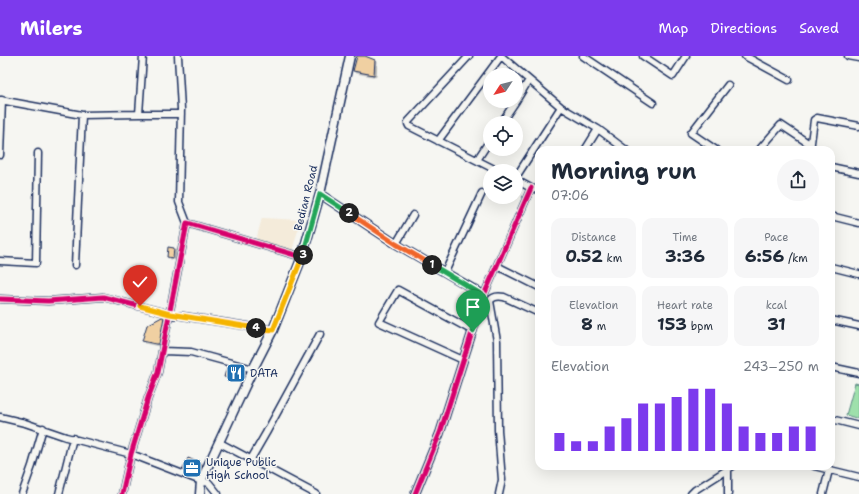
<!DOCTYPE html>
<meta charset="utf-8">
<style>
body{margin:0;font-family:"Shantell Sans",sans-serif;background:#f6f6f7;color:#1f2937;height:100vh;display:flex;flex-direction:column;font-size:15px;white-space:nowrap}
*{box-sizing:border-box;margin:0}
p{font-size:13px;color:#747a83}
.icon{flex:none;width:22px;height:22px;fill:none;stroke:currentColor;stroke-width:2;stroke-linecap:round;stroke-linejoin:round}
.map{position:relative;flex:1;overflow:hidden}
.side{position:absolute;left:535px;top:90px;width:300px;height:324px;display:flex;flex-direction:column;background:#fff;border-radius:12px;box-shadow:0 4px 16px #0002}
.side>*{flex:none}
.needle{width:26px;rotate:234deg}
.controls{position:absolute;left:483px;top:12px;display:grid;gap:8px}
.controls a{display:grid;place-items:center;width:40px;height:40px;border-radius:50%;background:#fff;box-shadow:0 4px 16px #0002;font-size:20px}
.pin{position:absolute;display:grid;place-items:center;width:34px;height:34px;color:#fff;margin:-41px -17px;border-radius:50% 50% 50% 0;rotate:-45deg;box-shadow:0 0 4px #0007}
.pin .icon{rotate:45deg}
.km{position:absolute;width:20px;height:20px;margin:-10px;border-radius:50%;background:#222;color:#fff;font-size:11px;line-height:20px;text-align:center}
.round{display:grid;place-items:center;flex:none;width:42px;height:42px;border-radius:21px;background:#f6f6f7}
.overview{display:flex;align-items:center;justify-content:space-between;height:68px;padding:0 16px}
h1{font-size:22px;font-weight:700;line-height:30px}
.stats{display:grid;grid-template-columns:repeat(3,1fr);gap:6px;height:68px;padding:4px 16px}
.stats div{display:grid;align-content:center;border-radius:10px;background:#f6f6f7;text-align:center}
.stats b{font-size:17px;font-weight:700}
.stats small{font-size:11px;font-weight:400}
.stats p{font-size:11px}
.chart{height:112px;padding:8px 16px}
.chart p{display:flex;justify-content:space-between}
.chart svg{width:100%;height:72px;margin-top:4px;stroke:#7c3aed;stroke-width:6}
header{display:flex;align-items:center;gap:24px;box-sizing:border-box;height:56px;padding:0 20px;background:#7c3aed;color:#fff}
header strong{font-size:19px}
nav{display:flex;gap:22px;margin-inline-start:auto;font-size:14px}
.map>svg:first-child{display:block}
.built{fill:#f4ebda}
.green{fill:#9ee0ab;stroke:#5c8884}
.building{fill:#f0d0a2;stroke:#1b2f5e;filter:url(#shadow)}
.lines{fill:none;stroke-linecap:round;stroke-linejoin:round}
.minor-casing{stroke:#1b2f5e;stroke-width:9}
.tertiary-casing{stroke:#1b2f5e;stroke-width:10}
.secondary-casing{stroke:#1b2f5e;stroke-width:11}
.minor{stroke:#f6f6f2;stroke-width:6}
.tertiary{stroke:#f6f6f2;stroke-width:7}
.secondary{stroke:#f6f6f2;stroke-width:8}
.cycleway-casing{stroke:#f6f6f2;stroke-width:8}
.cycleway{stroke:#d6006c;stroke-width:5}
.split-1-casing{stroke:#fff;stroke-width:8}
.split-2-casing{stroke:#fff;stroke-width:8}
.split-3-casing{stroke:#fff;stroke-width:8}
.split-4-casing{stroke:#fff;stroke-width:8}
.split-5-casing{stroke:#fff;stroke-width:8}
.split-1{stroke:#22a559;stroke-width:5}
.split-2{stroke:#f0652b;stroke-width:5}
.split-3{stroke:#22a559;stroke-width:5}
.split-4{stroke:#f5b400;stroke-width:5}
.split-5{stroke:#f5b400;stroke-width:5}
.labels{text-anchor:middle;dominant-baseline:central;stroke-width:3;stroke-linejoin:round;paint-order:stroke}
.street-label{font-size:11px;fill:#1b2f5e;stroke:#f6f6f2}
.poi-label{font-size:11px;fill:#1b2f5e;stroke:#f6f6f2;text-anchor:start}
</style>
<header>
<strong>Milers</strong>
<nav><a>Map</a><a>Directions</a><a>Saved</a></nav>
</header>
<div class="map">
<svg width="859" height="438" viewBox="0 0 859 438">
<defs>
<filter id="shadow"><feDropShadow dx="2" dy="1.5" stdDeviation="0" flood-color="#0004"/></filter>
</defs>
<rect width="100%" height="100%" fill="#f6f6f2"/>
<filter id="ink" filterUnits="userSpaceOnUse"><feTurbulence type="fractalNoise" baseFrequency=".025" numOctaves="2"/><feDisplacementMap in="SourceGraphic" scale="8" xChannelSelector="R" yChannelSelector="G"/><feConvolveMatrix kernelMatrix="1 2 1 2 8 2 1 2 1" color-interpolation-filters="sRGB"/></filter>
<g filter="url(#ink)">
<path class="built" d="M262 162 301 164 292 195 256 184Z"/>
<path class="green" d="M855 327 859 328V363L846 359Z"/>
<path class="building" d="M357 0H365L375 4 374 19 353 15Z
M168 191 174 192 173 202 167 201Z
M162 261H164L159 288H156L142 285 147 269Z
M227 311 246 316 242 324 224 321Z
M188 402 202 408 197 419 183 413Z"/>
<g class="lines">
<g class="minor-casing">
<path id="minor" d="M143 0 139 58H181
M178 0 181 53 179 146 187 167
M469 0 408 66V68L409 70 498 115
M501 0 561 51 598 73 626 94
M583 0 653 47
M643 0 673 20 686 0
M745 0 789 24
M848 0 859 2
M0 44 82 59 139 58
M516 45 529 24
M501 67 516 45
M438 85 501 0
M585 94 598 73
M716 94 691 77 728 29
M759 94 781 69 811 89
M810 94 814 64 817 62 859 70
M0 99 2 44
M477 104 490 84
M831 111 859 117
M516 121 561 51
M516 124 531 132 539 134
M831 160 859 167
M396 188 413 159
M0 205 36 207 38 97
M75 209 82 59
M497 210 539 231
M831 211 859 218
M445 216 482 137
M484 239 531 132
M0 243 48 245 103 241 170 258 273 274
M831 264 859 270
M163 295 191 296 253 313
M463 304 379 266 398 234 473 275
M831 311 859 317
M0 361 25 367 66 381 131 398 201 425 209 427 218 438
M831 363 859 370
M220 387 316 438
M251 403 266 377 320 278
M814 410 859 421
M728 412V438
M22 438 32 410 43 372
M59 438 73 382
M122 438 131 398 148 342 158 316 187 167 302 201
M499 438 502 424 498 374 497 285 490 245C493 240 499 240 504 241L539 257
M691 438 695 434 733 410
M823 438 829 414"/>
</g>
<g class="tertiary-casing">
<path id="tertiary" d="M320 138 396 188 484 239 440 377 415 438"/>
</g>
<g class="secondary-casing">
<path id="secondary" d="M200 438 201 425 253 313 273 274 302 201 320 138 350 0"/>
</g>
<use href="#minor" class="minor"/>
<use href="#tertiary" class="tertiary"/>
<use href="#secondary" class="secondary"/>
<g class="cycleway-casing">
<path id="cycleway" d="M0 243 48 245 103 241 170 258 273 274
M122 438 131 398 148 342 158 316 187 167 302 201
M415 438 440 377 484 239 531 132"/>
</g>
<use href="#cycleway" class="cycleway"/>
</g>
</g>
<g class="lines" filter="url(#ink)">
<g class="split-1-casing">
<path id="split-1" d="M432 209 484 240 473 275"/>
</g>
<g class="split-2-casing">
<path id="split-2" d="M349 157 396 188 432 209"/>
</g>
<g class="split-3-casing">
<path id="split-3" d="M303 199 320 138 349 157"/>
</g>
<g class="split-4-casing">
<path id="split-4" d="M256 272 273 274 303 199"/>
</g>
<g class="split-5-casing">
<path id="split-5" d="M140 250 170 258 256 272"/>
</g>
<use href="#split-1" class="split-1"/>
<use href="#split-2" class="split-2"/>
<use href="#split-3" class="split-3"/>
<use href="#split-4" class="split-4"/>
<use href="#split-5" class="split-5"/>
</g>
<defs>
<g id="restaurant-square" transform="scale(1)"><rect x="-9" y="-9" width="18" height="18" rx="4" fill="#1f6fb2" stroke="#f6f6f2"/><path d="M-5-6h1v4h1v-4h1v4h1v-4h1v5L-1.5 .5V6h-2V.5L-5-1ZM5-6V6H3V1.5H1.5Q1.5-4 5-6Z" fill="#fff"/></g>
<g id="office-square" transform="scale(1)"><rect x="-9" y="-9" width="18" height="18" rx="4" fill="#1f6fb2" stroke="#f6f6f2"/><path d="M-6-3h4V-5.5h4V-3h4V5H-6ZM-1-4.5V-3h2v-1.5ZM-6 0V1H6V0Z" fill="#fff"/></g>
</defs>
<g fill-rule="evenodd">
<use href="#restaurant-square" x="236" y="317"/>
<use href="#office-square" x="192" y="412"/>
</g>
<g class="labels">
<g class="street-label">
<text transform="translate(306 142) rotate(-76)">Bedian Road</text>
</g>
<g class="poi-label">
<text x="250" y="317">DATA</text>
<text x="206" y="406">Unique Public<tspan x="206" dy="13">High School</tspan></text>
</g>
</g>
</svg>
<div class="controls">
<a><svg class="needle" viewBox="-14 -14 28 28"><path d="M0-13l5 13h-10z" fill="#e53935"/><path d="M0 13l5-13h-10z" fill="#747a83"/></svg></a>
<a><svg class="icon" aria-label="locate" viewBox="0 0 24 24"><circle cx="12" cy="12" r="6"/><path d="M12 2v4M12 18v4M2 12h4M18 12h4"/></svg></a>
<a><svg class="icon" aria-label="layers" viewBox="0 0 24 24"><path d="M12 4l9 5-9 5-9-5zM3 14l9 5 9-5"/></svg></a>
</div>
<div class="pin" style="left:473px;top:275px;background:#1e9e55"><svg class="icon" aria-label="arrive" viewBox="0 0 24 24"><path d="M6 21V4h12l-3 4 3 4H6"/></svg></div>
<div class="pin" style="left:140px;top:250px;background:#d93025"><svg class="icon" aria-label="check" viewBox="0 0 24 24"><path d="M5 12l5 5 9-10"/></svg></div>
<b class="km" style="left:432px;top:209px">1</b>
<b class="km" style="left:349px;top:157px">2</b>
<b class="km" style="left:303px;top:199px">3</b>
<b class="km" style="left:256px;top:272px">4</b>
<section class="side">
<div class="overview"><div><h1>Morning run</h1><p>07:06</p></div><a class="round"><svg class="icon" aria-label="share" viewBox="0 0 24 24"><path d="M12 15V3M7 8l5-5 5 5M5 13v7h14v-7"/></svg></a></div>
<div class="stats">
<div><p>Distance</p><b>0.52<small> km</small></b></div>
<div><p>Time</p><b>3:36</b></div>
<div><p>Pace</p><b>6:56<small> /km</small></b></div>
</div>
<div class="stats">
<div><p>Elevation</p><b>8<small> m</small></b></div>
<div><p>Heart rate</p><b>153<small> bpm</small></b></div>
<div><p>kcal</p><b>31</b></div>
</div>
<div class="chart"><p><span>Elevation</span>243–250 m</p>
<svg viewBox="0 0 160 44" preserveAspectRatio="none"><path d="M5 44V33M15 44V38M25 44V38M35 44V29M45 44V24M55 44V15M65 44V15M75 44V11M85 44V6M95 44V6M105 44V15M115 44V29M125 44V33M135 44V33M145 44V29M155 44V29"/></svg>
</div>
</section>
</div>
